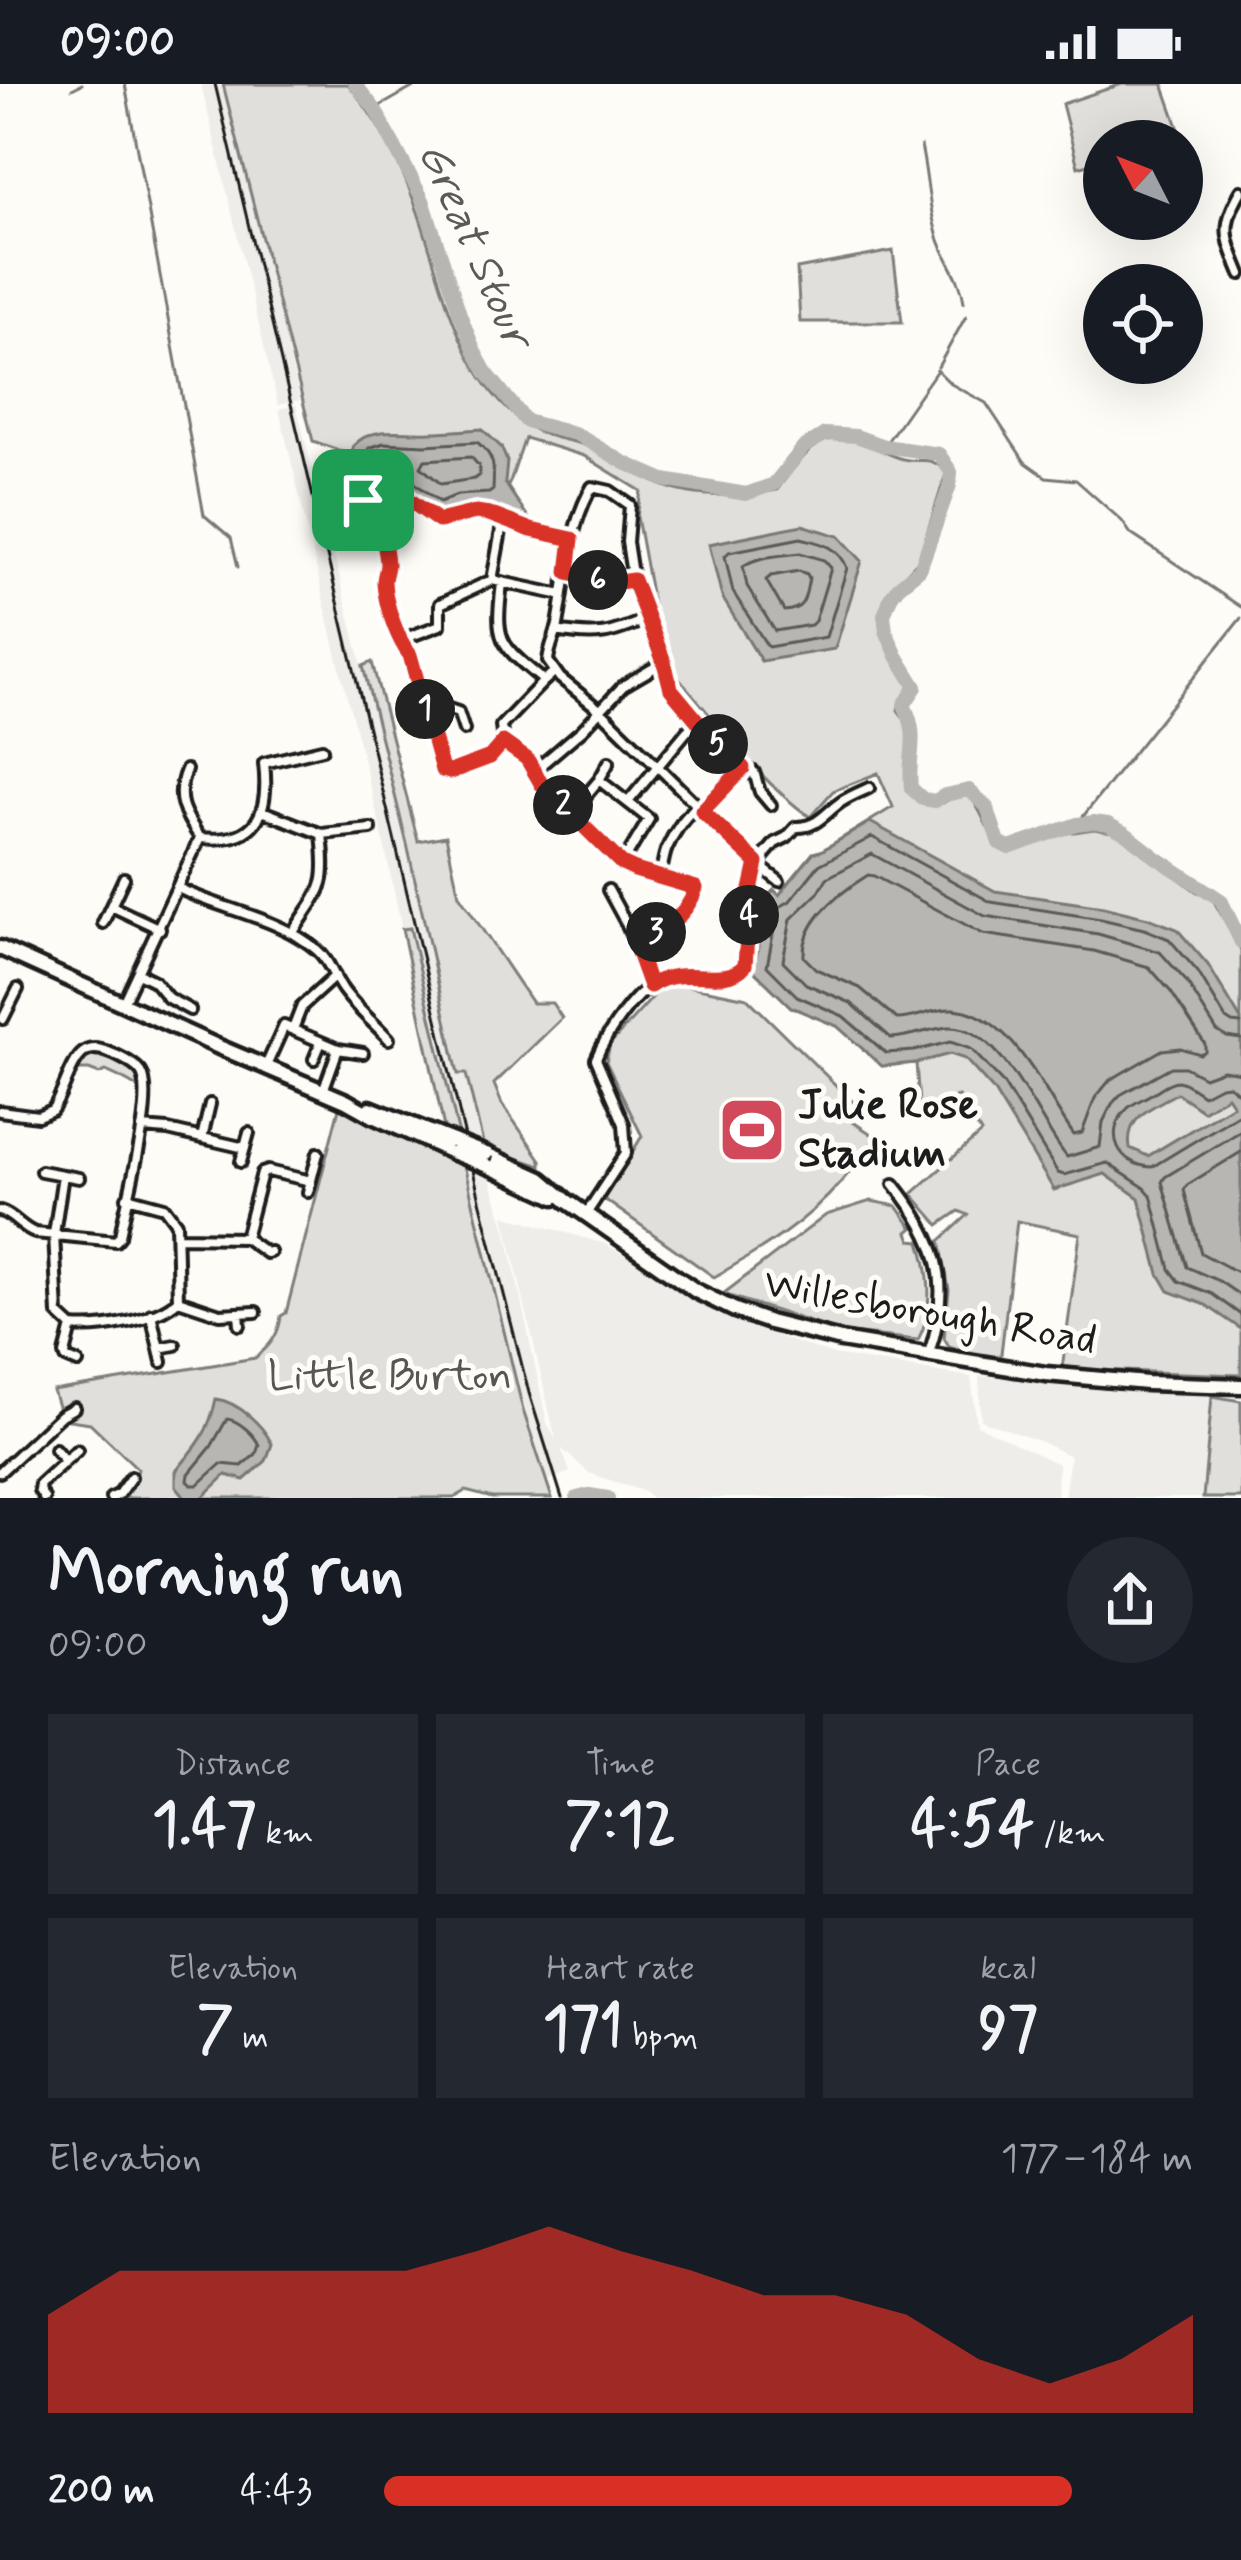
<!DOCTYPE html>
<meta charset="utf-8">
<style>
body{margin:0;font-family:Mynerve,sans-serif;background:#242831;color:#f1f3f6;height:100vh;display:flex;flex-direction:column;font-size:45px;white-space:nowrap}
*{box-sizing:border-box;margin:0}
p{font-size:39px;color:#9ea1a6}
.icon{flex:none;width:66px;height:66px;fill:none;stroke:currentColor;stroke-width:2;stroke-linecap:round;stroke-linejoin:round}
.map{position:relative;height:1414px;overflow:hidden}
.details{display:flex;flex-direction:column;background:#171b24;flex:1}
.details>*{flex:none}
.needle{width:78px;rotate:312deg}
.controls{position:absolute;left:1083px;top:36px;display:grid;gap:24px}
.controls a{display:grid;place-items:center;width:120px;height:120px;border-radius:50%;background:#171b24;box-shadow:0 12px 48px #0002;font-size:60px}
.pin{position:absolute;display:grid;place-items:center;width:102px;height:102px;color:#fff;margin:-51px;border-radius:24px;box-shadow:0 6px 18px #0006}
.km{position:absolute;width:60px;height:60px;margin:-30px;border-radius:50%;background:#222;color:#fff;font-size:33px;line-height:60px;text-align:center}
.round{display:grid;place-items:center;flex:none;width:126px;height:126px;border-radius:63px;background:#242831}
.headline{display:flex;align-items:center;justify-content:space-between;height:204px;padding:0 48px}
h1{font-size:66px;font-weight:700;line-height:90px}
.figures{display:grid;grid-template-columns:repeat(3,1fr);gap:18px;height:204px;padding:12px 48px}
.figures div{display:grid;align-content:center;border-radius:0px;background:#242831;text-align:center}
.figures b{font-size:60px;font-weight:700}
.figures small{font-size:33px;font-weight:400}
.figures p{font-size:33px}
.chart{height:336px;padding:24px 48px}
.chart p{display:flex;justify-content:space-between}
.chart svg{width:100%;height:216px;margin-top:12px;fill:#d93025;opacity:.7}
ul{padding:0 48px;list-style:none;font-size:39px}
li{display:grid;grid-template-columns:192px 144px 1fr;align-items:center;height:90px}
li i{height:30px;border-radius:15px;background:#d93025}
.status{display:flex;justify-content:space-between;align-items:center;height:84px;padding:0 60px;background:#171b24;direction:ltr}
.status svg{height:33px;fill:currentColor}
.map>svg:first-child{display:block}
.built{fill:#eeede9}
.green{fill:#e0dfdb;stroke:#7e7e7c;stroke-width:3}
.water{fill:#b7b6b2;stroke:#797876;stroke-width:3;fill-rule:evenodd}
.lines{fill:none;stroke-linecap:round;stroke-linejoin:round}
.shore{stroke:#5a5a58;stroke-width:3}
.stream{stroke:#797876;stroke-width:3}
.river{stroke:#b7b6b2;stroke-width:14}
.street-casing{stroke:#1c1c1c;stroke-width:16}
.primary-casing{stroke:#1c1c1c;stroke-width:21}
.street{stroke:#fdfcf7;stroke-width:8}
.primary{stroke:#fdfcf7;stroke-width:12}
.rail{stroke:#1c1c1c;stroke-width:3}
.primary-bridge-casing{stroke:#1c1c1c;stroke-width:21;stroke-linecap:butt}
.primary-bridge{stroke:#fdfcf7;stroke-width:12}
.route-casing{stroke:#fff;stroke-width:24}
.route{stroke:#d93025;stroke-width:15}
.labels{text-anchor:middle;dominant-baseline:central;stroke-width:10;stroke-linejoin:round;paint-order:stroke}
.poi-label{font-size:42px;font-weight:bold;fill:#1c1c1c;stroke:#fdfcf7;text-anchor:start}
.street-label{font-size:42px;fill:#1c1c1c;stroke:#fdfcf7}
.park-label{font-size:42px;fill:#575655;stroke:#fdfcf7}
.water-label{font-size:45px;font-style:italic;fill:#5a5a58;stroke:#fdfcf7}
</style>
<div class="status"><b>09:00</b><svg viewBox="0 0 49 12"><path d="M0 12V9h3v3zM5 12V6h3v6zM10 12V3h3v9zM15 12V0h3v12zM26 1h20v11H26zM47 4h2v5h-2z"/></svg></div>
<div class="map">
<svg width="1241" height="1414" viewBox="0 0 1241 1414">
<rect width="100%" height="100%" fill="#fdfcf7"/>
<filter id="ink" filterUnits="userSpaceOnUse"><feTurbulence type="fractalNoise" baseFrequency=".00833" numOctaves="2"/><feDisplacementMap in="SourceGraphic" scale="24" xChannelSelector="R" yChannelSelector="G"/><feConvolveMatrix kernelMatrix="1 2 1 2 8 2 1 2 1" color-interpolation-filters="sRGB"/></filter>
<g filter="url(#ink)">
<path class="built" d="M201 0H223L300 316 278 321Z
M296 321 407 760 457 990H465L484 1063 459 1051 409 844 402 845 380 741 340 585 279 325Z
M464 1081 488 1089 506 1145 547 1339 556 1356 504 1131 605 1160 752 1244 834 1271 971 1293 977 1341 1058 1380 1057 1414H650L645 1408 589 1389 561 1364 570 1388 546 1397 507 1265Z
M979 1292 1212 1312 1203 1414H1064L1070 1372 1044 1359 981 1336Z"/>
<path class="green" d="M223 0H348C369 25 387 56 401 86 442 171 446 291 533 345 550 356 575 355 594 365 616 376 636 390 659 400 695 415 739 413 777 406 795 383 815 348 850 354 868 357 885 371 903 375 926 380 925 370 947 387L918 477 886 510 880 530 882 544 910 599C909 611 900 615 898 626L911 643 906 700 923 719H943L958 710 969 711C984 728 987 752 1004 766L1067 749 1094 745 1118 749 1197 808 1211 812 1241 866V1291L1062 1285 1080 1150 1017 1137 1000 1278 949 1262 944 1254 949 1206 940 1157 968 1131 959 1127 939 1141 912 1110 981 1049 958 1012 931 1028 919 1019 916 979 882 982 837 942 791 923 754 887 767 813 774 806 779 811 813 769 821 767 893 723 878 689 833 707 810 733C755 694 716 635 671 586V576L660 558 637 433 641 407 584 372 525 354 510 398 498 421 459 423 437 433 403 405 362 394 352 371 313 357Z
M1122 0H1163L1182 54 1171 57H1104V76L1078 83 1062 20Z
M893 167 902 238H800L797 185Z
M372 578 418 757 446 752 459 811 532 919H552L562 934 494 1000 502 1020 541 1076V1082L484 1063 466 990H458L407 760 363 582Z
M410 844 459 1051 444 1044 443 1039 402 845Z
M674 899 747 914 856 1021 847 1034 876 1053C864 1068 854 1083 841 1098 807 1138 760 1167 714 1193L604 1115 642 1052 606 978 610 960 662 903Z
M100 970C118 976 144 982 140 1006 132 998 117 992 106 987L99 990 89 986H77L84 974Z
M340 1020 408 1057 464 1081 523 1326 552 1414H492L466 1407 454 1414H119L134 1399 138 1385 90 1339 62 1335 53 1307 255 1274C270 1262 279 1251 281 1232L286 1229Z
M871 1117 897 1122 913 1144 908 1148 911 1156 920 1157C930 1189 934 1226 918 1256L841 1248 723 1210 826 1131Z
M1212 1312 1241 1317V1414H1203Z"/>
<path class="water" d="M482 345 501 363 507 377 505 399 532 439C499 417 473 417 437 433L403 405 362 394 352 371 353 362C374 340 403 350 430 348 448 348 465 346 482 345Z
M802 441 839 452 862 477 835 565 761 577 722 513 709 460Z
M870 738 995 807 1103 823 1148 834 1177 845 1208 881 1241 936V1245L1206 1221 1169 1207 1159 1190 1139 1114 1105 1090 1054 1106 993 1006 965 975 950 970 916 979 882 982 837 942 791 923 754 887 767 813 774 806 779 811 813 769 821 767ZM1177 1009 1203 1027 1227 1012 1233 1021 1148 1072 1130 1064C1125 1032 1153 1023 1177 1009Z
M216 1315C238 1318 262 1340 272 1360L266 1377 244 1396 226 1391 202 1414H186L176 1402V1387C198 1361 209 1348 216 1315Z"/>
<g class="lines">
<path class="shore" d="M477 358C496 373 494 384 493 406L489 409 457 411 440 418 408 394 371 383 365 370 369 364 384 359 425 361Z
M471 373 479 382V391L474 395 441 400 421 383 425 376Z
M801 454C821 459 839 462 847 484L826 553 768 563 733 508 725 472 729 468Z
M800 469 824 476 831 484 815 537 811 541 775 547 747 502 743 482C758 472 781 472 800 469Z
M799 487 807 490 809 494C805 513 806 526 784 527L766 496 771 492Z
M868 791 874 792 983 850 1094 867 1149 883 1171 908 1205 960V967L1200 970 1180 964 1162 966 1110 996 1095 1014 1082 1049 1074 1051C1044 1010 1013 929 953 925 934 924 916 935 897 935L860 904 816 885 804 873C802 837 839 809 868 791Z
M1241 940 1232 939 1226 935 1198 888 1169 855 1144 845 1101 835 991 818 872 753 819 781 790 817 778 824 767 882 797 912 843 932 886 969 914 967 950 958 971 965 1003 999 1058 1089 1064 1091 1107 1079 1145 1104 1151 1111 1170 1185 1179 1197 1212 1210 1241 1231
M1241 955 1227 953 1217 947 1186 897 1160 868 1098 850 985 832 872 770 827 794 818 809 791 835 783 877 806 900 851 919 891 954C911 953 929 945 948 943 1002 940 1038 1039 1067 1073L1100 1063 1103 1038 1112 1020 1120 1011 1171 983H1185L1204 993 1223 986 1241 989
M1241 1011 1229 1001 1220 1002 1203 1011C1196 1007 1186 998 1178 997 1169 997 1160 1005 1153 1009 1145 1014 1135 1018 1128 1024 1102 1049 1119 1082 1152 1083L1241 1029
M1241 1047 1165 1093 1162 1098 1187 1183 1219 1197 1241 1212
M1241 1068 1187 1101 1184 1106 1201 1169 1241 1190
M227 1335C238 1336 254 1350 259 1361L256 1370 242 1382 221 1380 198 1401H192L188 1397 189 1390 211 1363Z"/>
<path class="stream" d="M125 0 204 431 231 454 238 483
M72 5 82 0
M375 25 419 0
M921 62C928 93 928 125 939 156 947 179 961 194 964 218
M938 283 966 232
M884 362 937 286 951 300 986 319 1025 378 1046 393 1076 396 1122 437 1131 450 1241 523
M1077 740 1241 534"/>
<path class="river" d="M355 0 375 25 423 116 460 230 475 268 486 288 526 337 576 350 625 379 664 396 746 410 774 400 804 363 825 350 856 352 884 362 939 370 951 388 950 401 920 485 898 503 891 513 884 531 886 547 897 572 916 603 904 621C921 654 907 670 911 704L923 715 935 717 945 711 969 706 987 723 999 759 1009 764 1077 740 1094 738 1108 740 1125 749 1157 774 1221 816 1241 858
M577 1414 589 1411 608 1414"/>
<g class="street-casing">
<path id="street" d="M1241 107C1220 143 1226 153 1241 190
M349 394 365 406 405 413 439 437 476 428 489 430 531 446 572 455
M365 406 363 416C376 435 386 456 386 480 387 486 384 492 384 499 385 521 397 555 410 571L442 686 450 688 490 673 503 658
M568 488 612 499 633 497
M492 496 503 436
M502 499C495 558 498 559 544 597L555 587
M556 547C597 554 610 551 647 535
M398 557 440 541V520L492 496 562 511
M426 629 446 624 458 628 464 646
M503 658 527 675 542 701 622 780 635 786 696 804C686 835 663 845 634 858
M503 658 501 642 544 597
M186 686C174 715 184 729 200 754
M535 686 582 646 623 602 664 578
M599 696 609 678
M628 718 687 647 699 637
M262 727 322 750C328 804 323 803 293 848
M702 727 743 684
M571 729 599 696 649 735 622 780
M322 750 371 745
M200 754C257 760 270 730 264 679L322 665
M659 793C663 784 663 773 667 764 673 750 684 733 696 723
M779 797 757 780 775 759 787 753 796 743C817 744 825 729 841 718 850 712 860 708 869 704
M178 804C222 826 280 834 317 866 330 877 333 893 343 906 356 924 374 939 389 955
M608 806 627 841 650 902
M111 822 160 845
M103 839 124 794
M138 889 154 897 168 914 190 926
M123 919 200 754
M3 935 18 905
M293 945 302 922 335 892
M314 975 321 958
M266 982 284 942 338 965 363 969
M323 1007 338 965
M0 1027 38 1032 52 1026C63 1012 70 979 83 969 94 961 107 967 118 972 126 976 136 981 141 988 157 1010 125 1122 120 1152L116 1157 35 1149C21 1144 14 1131 0 1127
M142 1044 168 1046 245 1064
M202 1054 210 1020
M241 1078 249 1049
M41 1087 79 1094
M63 1091 54 1150 58 1230 72 1243C101 1246 156 1236 178 1216L176 1139 164 1123 127 1113
M894 1100C939 1156 953 1199 929 1269
M308 1108 318 1069
M586 1130 626 1069 624 1040 596 975C606 950 637 904 663 894 689 884 727 905 745 881L750 810 757 780 601 627 560 594 548 577C549 564 555 553 558 541 566 497 569 441 592 403L610 407 630 421 627 458 633 497 664 578 671 605 692 628 711 653 743 684 754 688 760 708 771 721
M178 1153 245 1154 266 1169 270 1168
M245 1154 262 1089 268 1087 311 1097
M178 1216 220 1230 256 1228
M239 1229 240 1241
M151 1230 162 1278
M72 1243 65 1270 66 1274 78 1279
M159 1264 175 1261
M55 1365 65 1377
M0 1388 61 1331 74 1324
M44 1414 39 1406 40 1400 77 1366
M111 1414 118 1411 131 1393"/>
</g>
<g class="primary-casing">
<path id="primary" d="M0 864 219 963 346 1017 373 1032 454 1069
M370 1024 453 1057
M486 1070 541 1095 567 1117 696 1207 735 1226 769 1238 841 1256 1046 1290 1147 1299 1241 1302
M490 1083 555 1113"/>
</g>
<use href="#street" class="street"/>
<use href="#primary" class="primary"/>
<path class="rail" d="M215 0 480 1116 529 1309 562 1414"/>
<g class="primary-bridge-casing">
<path id="primary-bridge" d="M453 1057 486 1070
M454 1069 490 1083"/>
</g>
<use href="#primary-bridge" class="primary-bridge"/>
</g>
</g>
<g class="lines" filter="url(#ink)">
<g class="route-casing">
<path id="route" d="M364 406 405 413 439 437 476 428 489 430 531 446 572 455 568 488 612 499 633 496 664 578 671 605 711 653 743 684 702 727 757 779 750 810 745 881C725 906 684 878 650 902L634 858C663 845 686 835 696 804L635 786 622 780 542 701 527 675 503 658 490 673 450 688 442 686 410 571C397 555 385 520 384 498 384 492 387 486 387 480 386 456 376 435 363 416Z"/>
</g>
<use href="#route" class="route"/>
</g>
<defs>
<g id="stadium-square" transform="scale(3.45)"><rect x="-9" y="-9" width="18" height="18" rx="4" fill="#d1495b" stroke="#fdfcf7"/><path d="M0-5a6.5 5 0 1 0 0 10a6.5 5 0 1 0 0-10ZM-3.5-1.8h7v3.6h-7Z" fill="#fff"/></g>
</defs>
<g fill-rule="evenodd">
<use href="#stadium-square" x="752" y="1046"/>
</g>
<g class="labels">
<g class="poi-label">
<text x="798" y="1022">Julie Rose<tspan x="798" dy="48">Stadium</tspan></text>
</g>
<g class="street-label">
<text transform="translate(930 1229) rotate(10)">Willesborough Road</text>
</g>
<g class="park-label">
<text x="390" y="1293">Little Burton</text>
</g>
<g class="water-label">
<text transform="translate(474 161) rotate(66)">Great Stour</text>
</g>
</g>
</svg>
<div class="controls">
<a><svg class="needle" viewBox="-14 -14 28 28"><path d="M0-13l5 13h-10z" fill="#e53935"/><path d="M0 13l5-13h-10z" fill="#9ea1a6"/></svg></a>
<a><svg class="icon" aria-label="locate" viewBox="0 0 24 24"><circle cx="12" cy="12" r="6"/><path d="M12 2v4M12 18v4M2 12h4M18 12h4"/></svg></a>
</div>
<div class="pin" style="left:363px;top:416px;background:#1e9e55"><svg class="icon" aria-label="arrive" viewBox="0 0 24 24"><path d="M6 21V4h12l-3 4 3 4H6"/></svg></div>
<b class="km" style="left:425px;top:625px">1</b>
<b class="km" style="left:563px;top:721px">2</b>
<b class="km" style="left:656px;top:848px">3</b>
<b class="km" style="left:749px;top:831px">4</b>
<b class="km" style="left:718px;top:660px">5</b>
<b class="km" style="left:598px;top:496px">6</b>
</div>
<section class="details">
<div class="headline"><div><h1>Morning run</h1><p>09:00</p></div><a class="round"><svg class="icon" aria-label="share" viewBox="0 0 24 24"><path d="M12 15V3M7 8l5-5 5 5M5 13v7h14v-7"/></svg></a></div>
<div class="figures">
<div><p>Distance</p><b>1.47<small> km</small></b></div>
<div><p>Time</p><b>7:12</b></div>
<div><p>Pace</p><b>4:54<small> /km</small></b></div>
</div>
<div class="figures">
<div><p>Elevation</p><b>7<small> m</small></b></div>
<div><p>Heart rate</p><b>171<small> bpm</small></b></div>
<div><p>kcal</p><b>97</b></div>
</div>
<div class="chart"><p><span>Elevation</span>177–184 m</p>
<svg viewBox="0 0 160 44" preserveAspectRatio="none"><path d="M0 44V24L10 15L20 15L30 15L40 15L50 15L60 11L70 6L80 11L90 15L100 20L110 20L120 24L130 33L140 38L150 33L160 24V44z"/></svg>
</div>
<ul>
<li><b>200 m</b>4:43<i style="width:85%"></i></li>
</ul>
</section>
